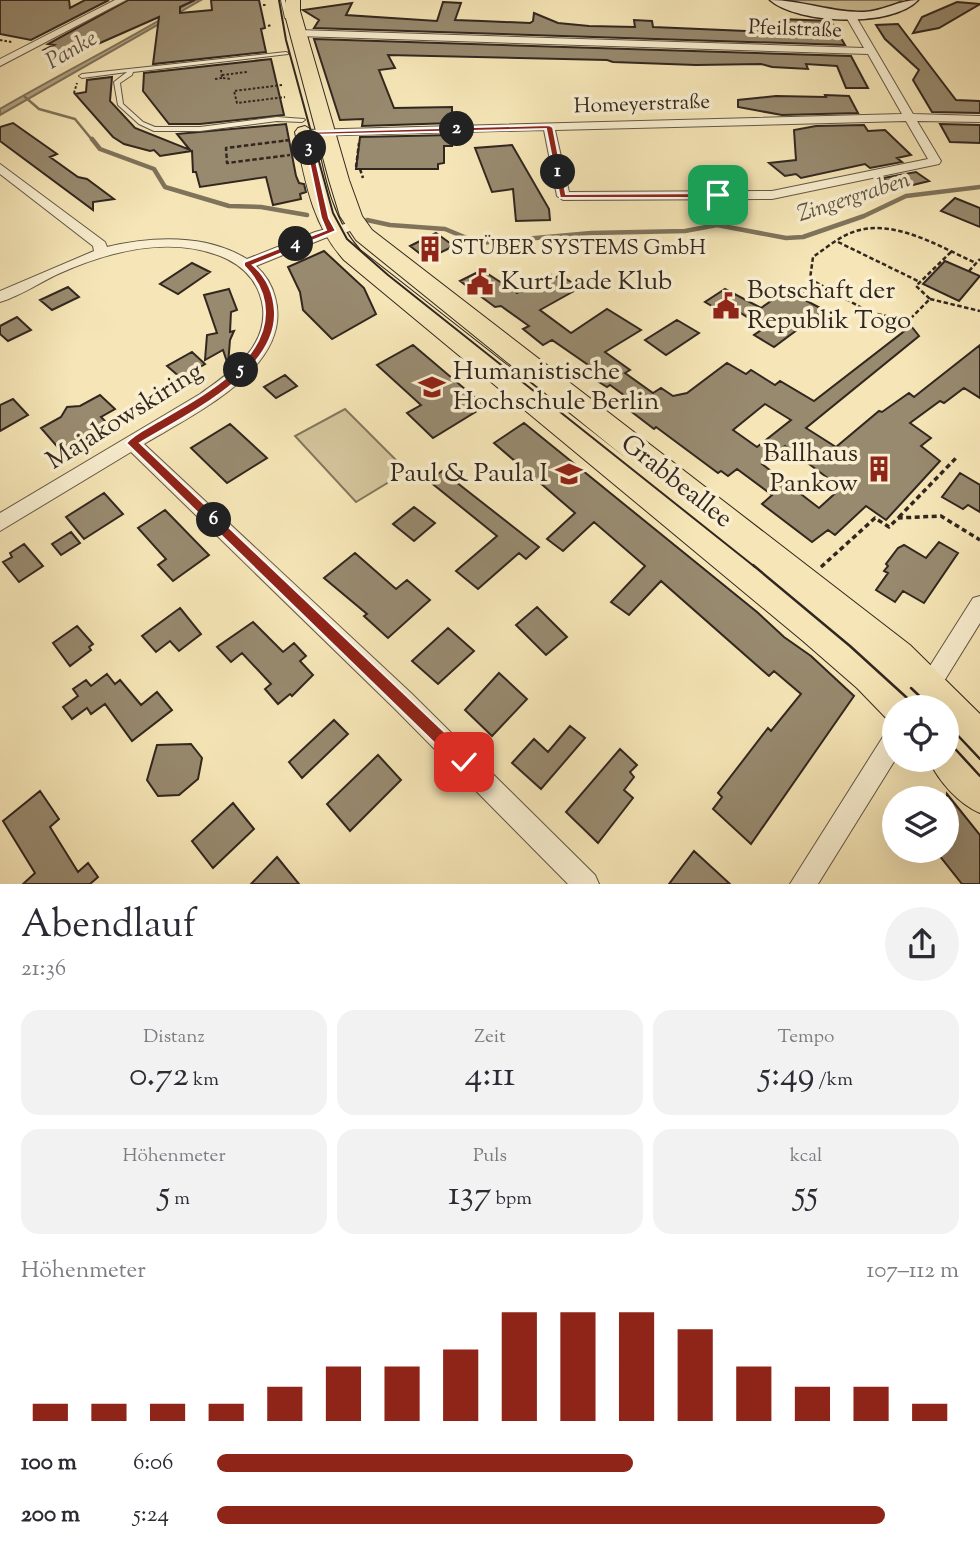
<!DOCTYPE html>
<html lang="de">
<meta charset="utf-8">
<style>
body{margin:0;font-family:"Sorts Mill Goudy",serif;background:#f2f2f3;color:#2b2b33;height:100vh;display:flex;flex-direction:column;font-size:26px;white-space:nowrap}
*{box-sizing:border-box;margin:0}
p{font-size:23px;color:#7c7c81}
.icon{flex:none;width:38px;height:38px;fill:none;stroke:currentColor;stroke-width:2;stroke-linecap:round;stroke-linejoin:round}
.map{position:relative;height:884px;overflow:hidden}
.side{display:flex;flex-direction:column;background:#fff;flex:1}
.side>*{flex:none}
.tools{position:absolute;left:882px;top:695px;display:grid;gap:14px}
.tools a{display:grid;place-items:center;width:77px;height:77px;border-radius:50%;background:#fff;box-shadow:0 7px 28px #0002;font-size:35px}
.pin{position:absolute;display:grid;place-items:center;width:60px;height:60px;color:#fff;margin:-30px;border-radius:14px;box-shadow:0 4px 10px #0006}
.km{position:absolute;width:35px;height:35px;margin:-18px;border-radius:50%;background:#222;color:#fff;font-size:19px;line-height:35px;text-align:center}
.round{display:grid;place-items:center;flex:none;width:74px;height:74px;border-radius:37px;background:#f2f2f3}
.headline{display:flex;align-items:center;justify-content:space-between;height:119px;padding:0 21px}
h1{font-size:38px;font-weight:600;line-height:52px}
.stats{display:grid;grid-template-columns:repeat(3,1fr);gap:10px;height:119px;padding:7px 21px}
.stats div{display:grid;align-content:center;border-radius:18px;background:#f2f2f3;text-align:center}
.stats b{font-size:35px;font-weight:600}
.stats small{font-size:19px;font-weight:400}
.stats p{font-size:19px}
.chart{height:196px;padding:14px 21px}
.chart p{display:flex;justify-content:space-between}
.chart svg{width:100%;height:126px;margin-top:7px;stroke:#8f2418;stroke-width:6}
ul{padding:0 21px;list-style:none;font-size:23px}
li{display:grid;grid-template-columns:112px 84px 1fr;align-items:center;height:52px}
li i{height:18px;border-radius:9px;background:#8f2418}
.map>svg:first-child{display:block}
.green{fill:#d5c69d;stroke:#84765e;stroke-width:2}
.water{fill:#b3a584;stroke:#7f735c;stroke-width:2}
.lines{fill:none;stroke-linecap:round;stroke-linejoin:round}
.stream-far1{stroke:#7f735c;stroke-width:2.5}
.stream{stroke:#7f735c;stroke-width:4.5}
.building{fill:#988a6f;stroke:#322720;stroke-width:2;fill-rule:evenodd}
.lane-casing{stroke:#635746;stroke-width:2}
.street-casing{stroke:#635746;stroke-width:2}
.secondary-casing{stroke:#322720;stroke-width:3}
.primary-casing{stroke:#322720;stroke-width:2}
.path-far2{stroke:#322720;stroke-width:2;stroke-dasharray:2.5 2;stroke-linecap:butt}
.path-far1{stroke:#322720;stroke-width:2.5;stroke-dasharray:4.5 2.5;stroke-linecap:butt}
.path{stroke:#322720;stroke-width:3.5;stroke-dasharray:5 3.5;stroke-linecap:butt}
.lane{fill:#f9efd0;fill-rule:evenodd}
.street{fill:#f9efd0;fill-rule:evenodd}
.secondary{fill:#f9efd0;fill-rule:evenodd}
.primary{fill:#f6e6b7;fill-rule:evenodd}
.tram-far1{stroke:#322720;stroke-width:2}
.tram{stroke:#322720;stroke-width:2.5}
.route{fill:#8f2418;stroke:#fff;stroke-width:2}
.labels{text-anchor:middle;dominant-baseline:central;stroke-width:7;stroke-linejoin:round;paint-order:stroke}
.far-street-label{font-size:21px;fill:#322720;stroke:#f9efd0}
.far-poi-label{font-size:21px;fill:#322720;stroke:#f9efd0;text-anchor:start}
.far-water-label{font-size:23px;font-style:italic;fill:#5f5343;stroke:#f9efd0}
.poi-label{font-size:26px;fill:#322720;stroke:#f9efd0;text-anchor:start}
.street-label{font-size:26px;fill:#322720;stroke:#f9efd0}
</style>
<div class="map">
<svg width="980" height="884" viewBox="0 0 980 884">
<rect width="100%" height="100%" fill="#f6e6b7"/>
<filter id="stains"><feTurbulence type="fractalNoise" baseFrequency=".00286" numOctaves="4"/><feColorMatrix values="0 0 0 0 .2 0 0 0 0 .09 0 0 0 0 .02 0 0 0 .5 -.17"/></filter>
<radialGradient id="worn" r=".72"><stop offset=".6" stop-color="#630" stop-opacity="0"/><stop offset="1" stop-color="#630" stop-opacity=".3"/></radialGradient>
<path class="green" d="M785 0H902C876 21 814 11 785 0Z
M345 409 407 471 356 502 295 436Z"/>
<path class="water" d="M194 0H201L0 115V109C64 72 130 39 194 0Z"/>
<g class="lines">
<path class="stream-far1" d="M25 97 39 109 75 119 93 141"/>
<path class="stream" d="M92 139 100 149 154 169 165 187 229 206 261 207 307 215
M367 220 390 225 445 229 479 243 591 233 685 231 717 225 786 238 803 237 864 216 906 196 980 187"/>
</g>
<path class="building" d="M0 0H69L70 8 85 0H109L31 40 0 34Z
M128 0H195L180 7V13L212 10 211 0H259L264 23 265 28 261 29 266 52 153 64 159 17 91 47 92 43 69 56 44 50 54 45 48 44Z
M443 2 461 3 455 20 482 21 530 23 533 21 534 13 558 23 589 26 635 27 634 20 652 21 653 27 813 34 780 19 831 21 845 45 314 28 319 20 303 10 352 3 346 15 437 21Z
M957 2 980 4 939 28 913 33 922 17Z
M898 24 956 100 980 101V113L932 112 913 80 919 70 885 39 876 25Z
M314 39 851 56 868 88H846L837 66 806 64 808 69 772 67 761 64 696 65 613 62 607 60 388 55 395 68 379 70 394 108 452 107V123L362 126 363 119 340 120Z
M271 59 284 115 200 124H169L143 91 144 73Z
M112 77 110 101 135 128 190 150 177 134 286 124 296 176 299 183 304 184 306 192 300 194 301 199 273 205 266 177 200 187 196 172H193L192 151 160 156 154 150 150 151 124 144 113 137 75 94 86 92 87 80Z
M825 95 849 96 858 113 782 115 738 107V100L776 96 826 97Z
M13 123 57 154 50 157 78 177 87 179 114 199 93 202V210L0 141V127Z
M940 124 980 125V143L950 142Z
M864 125 868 131 885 130 911 155 897 158 902 162 870 168 865 164 801 178 796 174 785 176 769 163 796 160 794 130 816 126Z
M452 135V146H444V163L438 164V169H356L360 137Z
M512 145 549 209 550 220 516 221 513 189 492 192 475 148Z
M916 172 929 181 897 189 883 178Z
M955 198 980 208V227L941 211Z
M436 233 454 246 427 259 410 246Z
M324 251 364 288 376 314 332 339 303 310 300 292 288 267Z
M945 261 980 276 959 301 923 284Z
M192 263 210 272 178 294 160 284Z
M482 270 517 293 550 274 555 278 560 275 574 284 568 287 574 291 540 310 571 333 607 309 641 330 605 352 630 370 625 373 653 393 661 388 673 396 687 393 727 363 746 374 751 370 775 385 780 381 814 401 911 326 919 336 806 428 836 447 879 411 882 412 909 393 914 397 980 345V398L964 388 944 403 940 401 910 423 931 438 921 446 940 461 886 520 866 506 835 535 828 530 812 542 762 504 772 495 737 469 728 476 721 471 718 473 656 427 654 429 628 409 636 404 610 385 607 387 594 379 598 376 591 371 594 369 552 340 543 345 523 329 529 326 501 306 495 307 460 281ZM765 404 791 420 757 447 733 430ZM785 446 841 488 819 508 762 464Z
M794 285 807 293 801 298 824 310 774 347 754 335 764 328 739 312 731 317 705 302 725 289 761 308Z
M68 287 79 297 52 310 40 300Z
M229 289 237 310 231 312 230 332 234 331 230 340 228 365 223 350 205 360 207 335 217 333 204 295Z
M17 317 31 330 8 341 0 334V326Z
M677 320 699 333 666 355 645 340Z
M413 345 485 406 433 438 407 413 421 405 377 365Z
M192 352 205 364 181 378 167 366Z
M285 375 297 386 276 398 264 387Z
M100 395 115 409 101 417 107 423 88 435 93 441 78 450 72 444 61 451 41 428 61 417 67 407 80 406Z
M13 399 28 415 0 431V405Z
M524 423 757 612 784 637 811 656 854 696 751 844 713 809 722 797 718 793 768 728 771 731 801 694 774 671 769 676 661 581 629 615 611 602 645 566 594 522 563 551 547 539 575 513 494 443Z
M230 424 267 458 227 483 191 448Z
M442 471 539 547 526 559 519 553 478 589 456 571 497 536 429 481Z
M960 473 980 485V512L968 505 963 509 942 497Z
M104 493 123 514 84 539 66 517Z
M414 507 435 523 414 541 393 524Z
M165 510 209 555 173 581 158 565 166 559 138 528Z
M71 532 80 543 61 555 52 544Z
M939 542 958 553 924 603 903 591 895 602 876 590 888 573 884 571 888 566 886 564 898 548 904 545 926 558Z
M24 544 43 566 19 582 3 562 12 557 10 553Z
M355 553 396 589 407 580 430 600 388 638 364 616 367 614 324 578Z
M537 607 567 637 546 655 516 625Z
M180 608 201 634 179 651 170 641 156 652 142 636Z
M253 622 283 652 294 643 306 656 300 661 313 675 292 696 290 694 278 704 265 689 271 684 242 653 231 662 217 647Z
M77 626 93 644 89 647 91 650 70 666 53 643Z
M448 628 474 651 438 684 412 661Z
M499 673 527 699 492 736 465 710Z
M107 674 115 684 120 680 141 705 157 692 172 710 132 741 105 704 91 714 87 708 72 719 63 707 78 696 73 689 86 680 91 686Z
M334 720 348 734 302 778 289 762Z
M570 726 585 738 541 789 512 763 534 739 548 752Z
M191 744 202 758 198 779 179 795 158 796 147 780 157 745Z
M620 749 637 765 630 772 634 777 624 790 633 798 598 843 566 812Z
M378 755 401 780 350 831 327 804Z
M40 791 59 819 50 827 78 872 88 863 98 877 90 884H23L35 873 3 821Z
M947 794 980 835V884H962L935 850H947Z
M233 803 254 829 213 868 192 841Z
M694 851 730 884H669Z
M277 857 299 884H251Z"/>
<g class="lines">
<g class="lane-casing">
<path id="lane" d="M281 0H285L289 19 285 18Z
M286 52 288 53V54L133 72 132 75 120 83 123 104 143 122 155 127H200L277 117 304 119 305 120 302 122 277 121 200 131H154L139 124 118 105 114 82 127 72 82 78 79 76 82 74Z"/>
</g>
<g class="street-casing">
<path id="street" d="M115 0H126L0 66V59Z
M850 12 855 15 913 114 980 116V122L917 121 941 161 939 164 772 199 563 200 557 196 544 130 306 136 300 133 306 130 902 114 868 54 298 36 293 33 298 30 864 48 845 15ZM906 121 928 159 772 191 569 192 555 130Z
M0 164 105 242 107 247C153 236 206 234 247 259L315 232 356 221 361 222V228L325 238 256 266C265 274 272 285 275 297 295 367 192 415 144 444L411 693 595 875 599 884H568L395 709 131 452 0 531V513L200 394C229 373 267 349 263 308 260 285 247 269 227 259 173 234 109 251 58 274 39 283 20 296 0 302V291L94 251 93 246 0 174Z
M980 596V623L928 707H904L973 598Z
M894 728 895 760 818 884H790L886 732Z"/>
</g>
<g class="secondary-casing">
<path id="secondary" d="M770 0C802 0 832 13 864 12 884 11 899 0 918 0 892 28 797 24 770 0Z"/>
</g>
<g class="primary-casing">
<path id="primary" d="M286 0H300V11L349 180 362 216 372 230 910 645 980 714V813C959 804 938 781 929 760H947V707H894V723L888 720 857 688 803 641 344 260C311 223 305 179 295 132L298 128 305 126 315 132C324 174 330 217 360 250L627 459 356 240 340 216 329 180 284 11Z"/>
</g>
<path class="path-far2" d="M263 5H266
M268 26 271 25
M0 40 12 42
M221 70 222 78 231 79
M222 75 247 72
M215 79 222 78
M282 85 234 91 237 103 285 97
M74 93 77 83
M281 141 290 140"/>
<path class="path-far1" d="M290 140 226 148 227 163 290 155
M356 167 359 143
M360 169 363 178
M838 242 920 282
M951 252 916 286 930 299 908 321 869 312 810 279 813 257C826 248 840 236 856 231 896 219 940 247 976 263
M969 271 980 259
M930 299 980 311"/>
<path class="path" d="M899 517 956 458
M821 567 875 518 889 527 898 518 941 516 980 540"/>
<use href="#lane" class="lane"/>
<use href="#street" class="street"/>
<use href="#secondary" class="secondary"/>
<use href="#primary" class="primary"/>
<path class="tram-far1" d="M279 0 286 40 333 213 347 239 388 275 755 567"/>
<path class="tram" d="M753 565 850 646 917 707
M911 688 931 707
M947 724 980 759
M947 740 980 776"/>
</g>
<path class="route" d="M549 125 553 127 566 194 718 193 722 195 718 198H560L546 129 310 135 329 218 336 231 253 265C267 277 274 293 275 312 277 373 184 416 140 443L470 756 472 762 470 767 464 770 459 767 126 443C134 434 147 428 157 422 196 399 266 364 265 312 265 293 257 279 244 266V262L326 230 321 218 303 132Z"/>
<defs>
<g id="building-bare" transform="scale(2.1)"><path d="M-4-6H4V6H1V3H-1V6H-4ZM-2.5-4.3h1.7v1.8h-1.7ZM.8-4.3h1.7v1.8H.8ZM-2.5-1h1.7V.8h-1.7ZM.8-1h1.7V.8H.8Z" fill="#8f2418" stroke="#f9efd0" stroke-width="2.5" paint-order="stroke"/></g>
<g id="civic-bare" transform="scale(2.1)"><path d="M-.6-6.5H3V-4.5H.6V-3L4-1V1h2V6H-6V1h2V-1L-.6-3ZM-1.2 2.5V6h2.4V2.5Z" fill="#8f2418" stroke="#f9efd0" stroke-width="2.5" paint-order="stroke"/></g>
<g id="university-bare" transform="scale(2.1)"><path d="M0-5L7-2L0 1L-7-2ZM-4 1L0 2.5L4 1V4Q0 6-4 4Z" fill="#8f2418" stroke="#f9efd0" stroke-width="2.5" paint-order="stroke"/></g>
<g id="school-bare" transform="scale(2.1)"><path d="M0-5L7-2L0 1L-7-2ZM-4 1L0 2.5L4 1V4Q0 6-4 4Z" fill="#8f2418" stroke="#f9efd0" stroke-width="2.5" paint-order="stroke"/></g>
</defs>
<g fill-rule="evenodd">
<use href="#building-bare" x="430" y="249"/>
<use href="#civic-bare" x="480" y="282"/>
<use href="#civic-bare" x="726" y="306"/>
<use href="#university-bare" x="432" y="387"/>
<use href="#building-bare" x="879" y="469"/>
<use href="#school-bare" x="569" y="474"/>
</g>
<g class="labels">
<g class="far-street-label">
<text transform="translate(795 30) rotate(2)">Pfeilstraße</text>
<text transform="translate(642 105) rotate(-2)">Homeyerstraße</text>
</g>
<g class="far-poi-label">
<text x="451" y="249">STÜBER SYSTEMS GmbH</text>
</g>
<g class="far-water-label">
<text transform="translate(72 51) rotate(-30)">Panke</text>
<text transform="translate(854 198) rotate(-18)">Zingergraben</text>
</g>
<g class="poi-label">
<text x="501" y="282">Kurt Lade Klub</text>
<text x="747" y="291">Botschaft der<tspan x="747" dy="30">Republik Togo</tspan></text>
<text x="453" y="372">Humanistische<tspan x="453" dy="30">Hochschule Berlin</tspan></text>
<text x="858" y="454" text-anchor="end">Ballhaus<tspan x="858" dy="30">Pankow</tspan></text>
<text x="548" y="474" text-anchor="end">Paul &amp; Paula I</text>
</g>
<g class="street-label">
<text transform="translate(125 417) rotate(-32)">Majakowskiring</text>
<text transform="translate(676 482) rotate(38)">Grabbeallee</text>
</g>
</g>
<rect width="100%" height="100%" filter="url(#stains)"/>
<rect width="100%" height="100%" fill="url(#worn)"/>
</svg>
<div class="tools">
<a><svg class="icon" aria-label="locate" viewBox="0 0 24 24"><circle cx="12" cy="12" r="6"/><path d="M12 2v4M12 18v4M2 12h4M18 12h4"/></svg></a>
<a><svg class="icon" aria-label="layers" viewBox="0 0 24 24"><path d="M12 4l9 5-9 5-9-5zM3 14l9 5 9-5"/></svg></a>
</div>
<div class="pin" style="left:718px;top:195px;background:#1e9e55"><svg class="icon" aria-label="arrive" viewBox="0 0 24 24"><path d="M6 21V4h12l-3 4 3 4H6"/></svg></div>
<div class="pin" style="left:464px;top:762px;background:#d93025"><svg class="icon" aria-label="check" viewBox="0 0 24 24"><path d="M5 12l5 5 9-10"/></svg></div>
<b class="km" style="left:558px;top:172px">1</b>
<b class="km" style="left:457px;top:129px">2</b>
<b class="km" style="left:309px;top:148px">3</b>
<b class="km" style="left:296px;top:244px">4</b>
<b class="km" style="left:241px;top:370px">5</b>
<b class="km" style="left:214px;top:520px">6</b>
</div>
<section class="side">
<div class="headline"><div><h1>Abendlauf</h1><p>21:36</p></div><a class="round"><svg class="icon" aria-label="share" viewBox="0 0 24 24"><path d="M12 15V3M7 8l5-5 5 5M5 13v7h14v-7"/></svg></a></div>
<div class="stats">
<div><p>Distanz</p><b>0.72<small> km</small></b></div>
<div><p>Zeit</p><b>4:11</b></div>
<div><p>Tempo</p><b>5:49<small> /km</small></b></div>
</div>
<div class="stats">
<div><p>Höhenmeter</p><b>5<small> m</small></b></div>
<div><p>Puls</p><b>137<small> bpm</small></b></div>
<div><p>kcal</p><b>55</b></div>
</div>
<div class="chart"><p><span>Höhenmeter</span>107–112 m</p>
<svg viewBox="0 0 160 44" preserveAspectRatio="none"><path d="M5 44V38M15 44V38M25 44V38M35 44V38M45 44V32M55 44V25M65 44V25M75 44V19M85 44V6M95 44V6M105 44V6M115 44V12M125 44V25M135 44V32M145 44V32M155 44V38"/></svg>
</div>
<ul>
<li><b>100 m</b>6:06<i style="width:56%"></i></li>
<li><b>200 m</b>5:24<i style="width:90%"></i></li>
</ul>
</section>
